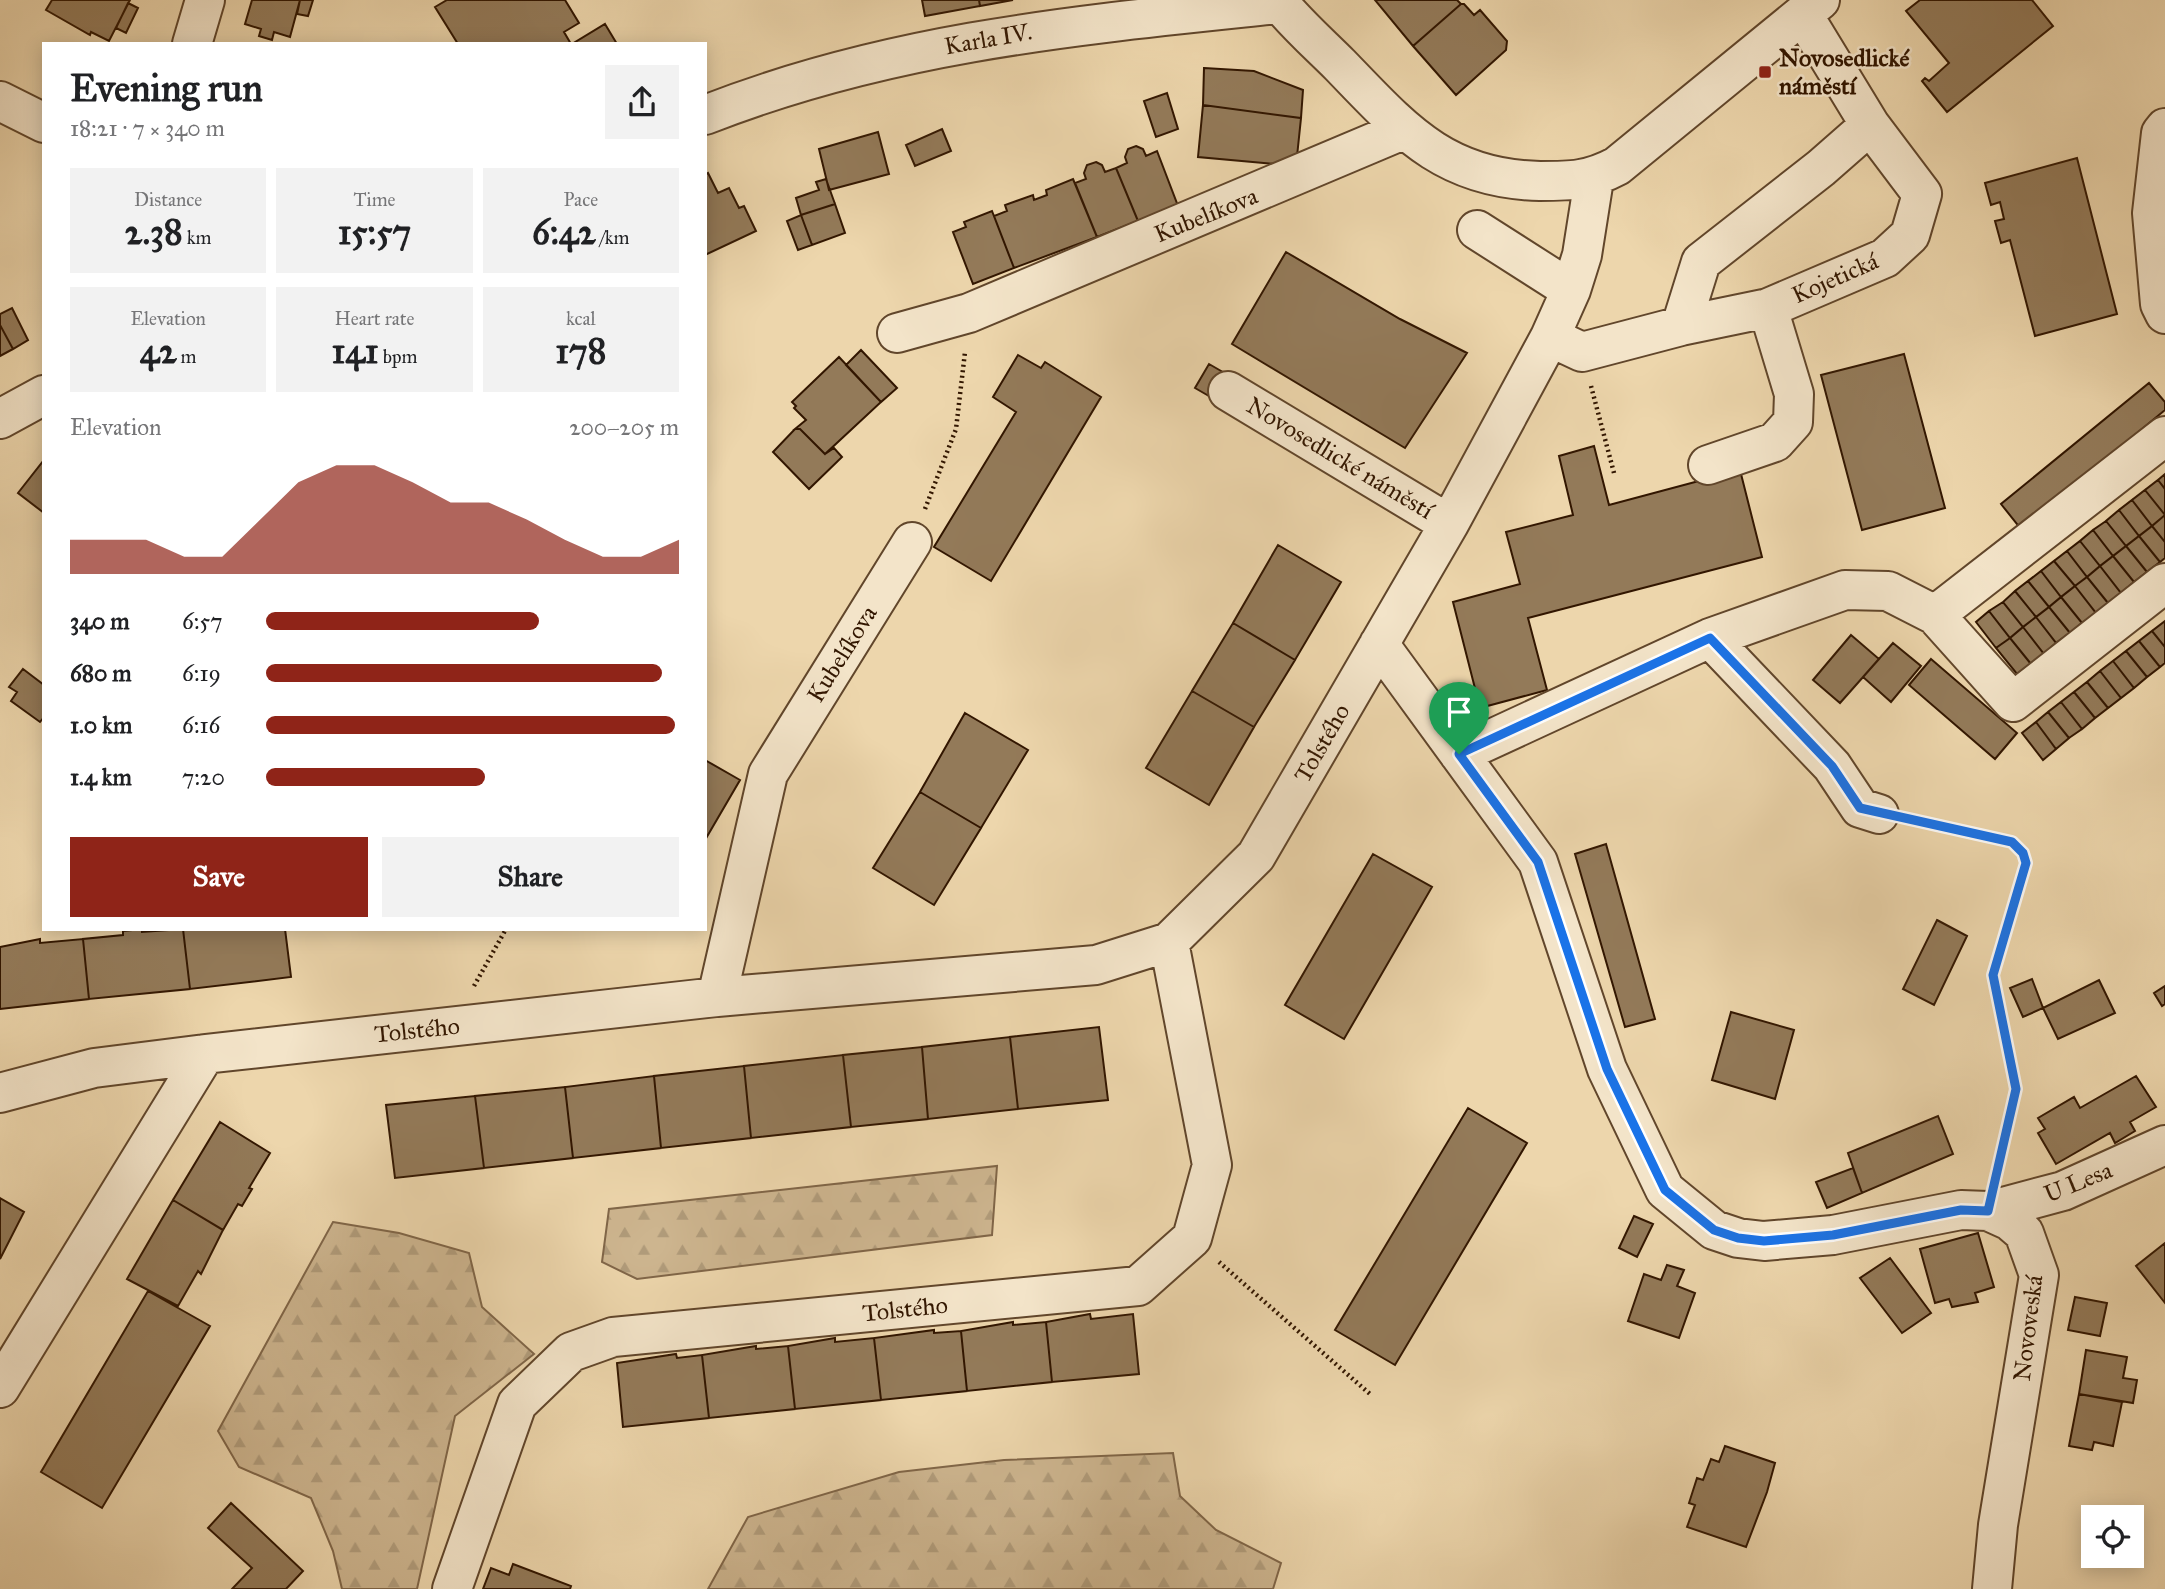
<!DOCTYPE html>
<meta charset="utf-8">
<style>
body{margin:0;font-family:"IM FELL Great Primer",serif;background:#f2f2f2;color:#202124;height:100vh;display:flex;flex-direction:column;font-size:26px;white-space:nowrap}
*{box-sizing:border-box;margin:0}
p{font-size:23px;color:#757577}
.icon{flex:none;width:38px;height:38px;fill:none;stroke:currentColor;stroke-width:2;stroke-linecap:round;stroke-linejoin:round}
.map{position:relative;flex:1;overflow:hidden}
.drawer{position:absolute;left:42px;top:42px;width:665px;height:889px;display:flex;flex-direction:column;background:#fff;border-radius:0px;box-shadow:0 4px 18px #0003}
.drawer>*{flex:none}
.controls{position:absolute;left:2081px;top:1505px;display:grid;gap:14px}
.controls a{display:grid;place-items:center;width:63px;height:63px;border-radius:0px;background:#fff;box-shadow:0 4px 18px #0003;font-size:35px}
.pin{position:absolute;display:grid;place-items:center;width:60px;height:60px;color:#fff;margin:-72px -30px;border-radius:50% 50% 50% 0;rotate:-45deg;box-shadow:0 0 7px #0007}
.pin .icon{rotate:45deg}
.round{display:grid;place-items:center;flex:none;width:74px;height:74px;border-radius:0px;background:#f2f2f2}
.summary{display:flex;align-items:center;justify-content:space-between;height:119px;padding:0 28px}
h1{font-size:38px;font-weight:700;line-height:52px}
.stats{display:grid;grid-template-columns:repeat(3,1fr);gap:10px;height:119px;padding:7px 28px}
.stats div{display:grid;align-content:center;border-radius:0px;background:#f2f2f2;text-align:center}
.stats b{font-size:35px;font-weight:700}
.stats small{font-size:19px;font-weight:400}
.stats p{font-size:19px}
.chart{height:196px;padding:14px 28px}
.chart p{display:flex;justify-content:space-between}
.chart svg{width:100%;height:126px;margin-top:7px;fill:#8f2418;opacity:.7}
.primary-button{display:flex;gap:14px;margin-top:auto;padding:14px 28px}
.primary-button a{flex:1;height:80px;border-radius:0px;background:#8f2418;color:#fff;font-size:28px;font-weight:700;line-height:80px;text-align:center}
.primary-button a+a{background:#f2f2f2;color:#202124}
ul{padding:0 28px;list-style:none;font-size:23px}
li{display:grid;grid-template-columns:112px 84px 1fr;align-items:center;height:52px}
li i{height:18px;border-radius:9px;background:#8f2418}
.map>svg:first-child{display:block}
.forest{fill:url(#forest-firs);stroke:#806648;stroke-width:2}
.building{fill:#937a59;stroke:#321600;stroke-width:2}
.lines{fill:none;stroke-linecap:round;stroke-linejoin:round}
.minor-casing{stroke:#61462b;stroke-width:42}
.path{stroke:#321600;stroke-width:4.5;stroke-dasharray:2 3.5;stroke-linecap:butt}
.minor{stroke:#f3e4c9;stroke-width:38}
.route-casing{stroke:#fff;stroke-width:14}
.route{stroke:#1a73e8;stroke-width:9}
.poi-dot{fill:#8f2418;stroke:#f3e4c9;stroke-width:2.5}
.labels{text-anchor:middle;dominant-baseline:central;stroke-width:5;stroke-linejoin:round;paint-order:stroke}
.street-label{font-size:24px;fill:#321600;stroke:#f3e4c9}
.poi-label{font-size:24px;font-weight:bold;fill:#321600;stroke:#f3e4c9;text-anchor:start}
</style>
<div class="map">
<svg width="2165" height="1589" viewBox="0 0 2165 1589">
<defs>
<pattern id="forest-firs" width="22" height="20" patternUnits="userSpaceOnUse" patternTransform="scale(1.75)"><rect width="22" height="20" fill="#cdb58f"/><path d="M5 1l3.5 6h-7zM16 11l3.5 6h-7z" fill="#b09b7a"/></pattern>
</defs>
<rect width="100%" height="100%" fill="#edd6ac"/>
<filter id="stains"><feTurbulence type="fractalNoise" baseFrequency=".00286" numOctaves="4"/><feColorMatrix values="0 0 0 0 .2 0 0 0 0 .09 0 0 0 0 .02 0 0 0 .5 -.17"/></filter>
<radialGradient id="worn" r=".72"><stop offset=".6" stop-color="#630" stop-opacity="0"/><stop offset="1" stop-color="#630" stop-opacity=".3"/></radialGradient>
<path class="forest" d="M997 1166 992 1235 637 1279 602 1262 609 1209Z
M333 1222 399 1233 469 1253 482 1307 534 1354 455 1416 417 1589H342L333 1551 311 1498 239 1467 218 1431Z
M1173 1453 1180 1496 1216 1530 1281 1563 1273 1589H708L748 1517 899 1472 1004 1460Z"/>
<path class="building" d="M52 0H130L109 41 91 32 90 35 46 10Z
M252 0H300L290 37 274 32 272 40 259 36 261 29 245 24Z
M300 0H313L308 16 297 14Z
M447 0H565L579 23 564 32 571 44H458L435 7Z
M922 0H979L980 6 925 16Z
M979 0H1013L980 6Z
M1375 0H1457L1461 4 1413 46Z
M1920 0H2032L2053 26 1947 112 1922 81 1925 78 1929 81 1949 63 1906 11Z
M128 3 138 8 126 33 116 28Z
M1461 4H1464L1474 15 1480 10 1507 41 1506 50 1456 95 1413 46Z
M605 24 617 44H572Z
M1204 68 1254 71 1303 90 1301 118 1203 105Z
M1167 93 1178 129 1156 137 1144 101Z
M1203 105 1301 118 1296 166 1198 157Z
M942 129 951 151 915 166 906 145Z
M878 132 889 174 829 190 819 149Z
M1136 146 1143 149 1146 156 1157 151 1178 206 1138 221 1116 168 1127 163 1125 157 1128 149Z
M2077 158 2117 314 2035 336 2010 240 2001 243 1995 221 2004 219 2000 202 1991 205 1985 183Z
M1096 162 1102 165 1105 172 1116 168 1138 221 1097 237 1075 183 1086 179 1084 173 1087 165Z
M708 173 718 193 729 188 739 208 744 206 756 231 705 255V175Z
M826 179 835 204 801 215 796 198 819 190 816 182Z
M1073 179 1097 237 1014 268 994 216 1007 211 1005 205 1033 195 1034 200 1047 195 1046 190Z
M835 204 845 233 812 245 801 215Z
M992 211 1014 268 973 284 953 232 966 227 964 222Z
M801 215 812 245 798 250 787 221Z
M1286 252 1400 319 1467 353 1405 448 1232 344Z
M12 308 28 340 13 349 0 325V314Z
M0 325 13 349 0 356Z
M861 350 897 388 881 402 846 365Z
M1904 354 1945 508 1862 530 1821 375Z
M1018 355 1041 368 1045 362 1101 397 991 581 934 547 1016 412 993 397Z
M839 357 881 402 825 454 800 429H795L806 420 794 408 796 406 792 402Z
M1209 364 1235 379 1221 403 1195 388Z
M2149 383 2165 402V410L2021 529 2001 504Z
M795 429H800L825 454 834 448 842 457 809 489 773 452Z
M1594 446 1609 505 1740 470 1762 557 1528 618 1547 690 1480 708 1453 602 1520 584 1506 532 1573 515 1559 456Z
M44 460V513L18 493Z
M2165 474V489L2158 480Z
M2158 480 2165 489V515L2145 490Z
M2145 490 2165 515 2152 526 2132 500Z
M2132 500 2152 526 2139 536 2119 510Z
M2119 510 2139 536 2126 546 2106 521Z
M2165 515V542L2152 526Z
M2106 521 2126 546 2113 556 2093 530Z
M2152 526 2165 542V558L2160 562 2139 536Z
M2093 530 2113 556 2100 566 2080 541Z
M2139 536 2160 562 2147 572 2126 546Z
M2080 541 2100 566 2087 577 2067 551Z
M1278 545 1341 582 1295 660 1233 623Z
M2126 546 2147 572 2134 582 2113 556Z
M2067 551 2087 577 2075 586 2054 561Z
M2113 556 2134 582 2121 593 2100 566Z
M2054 561 2075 586 2061 597 2041 571Z
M2100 566 2121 593 2108 603 2087 577Z
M2041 571 2061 597 2049 607 2028 581Z
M2087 577 2108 603 2096 613 2075 586Z
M2028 581 2049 607 2036 617 2015 591Z
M2075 586 2096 613 2082 623 2061 597Z
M2015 591 2036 617 2023 627 2003 602Z
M2061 597 2082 623 2070 633 2049 607Z
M2003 602 2023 627 2010 638 1989 611Z
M2049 607 2070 633 2056 643 2036 617Z
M1989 611 2010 638 1996 648 1976 622Z
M2036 617 2056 643 2044 654 2023 627Z
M2165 621V647L2152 631Z
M1233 623 1295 660 1254 727 1192 691Z
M2023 627 2044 654 2031 664 2010 638Z
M2152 631 2165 647V663L2160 667 2139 641Z
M1851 635 1879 659 1840 703 1813 680Z
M2010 638 2031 664 2017 674 1996 648Z
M2139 641 2160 667 2147 677 2126 651Z
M1893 643 1921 666 1891 702 1863 677Z
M2126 651 2147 677 2134 688 2113 661Z
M1931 659 2017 733 1995 759 1909 685Z
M2113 661 2134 688 2121 698 2100 671Z
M23 669 44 685V717L40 722 11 701 17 692 9 687Z
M2100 671 2121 698 2108 708 2087 682Z
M2087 682 2108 708 2095 718 2074 692Z
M1192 691 1254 727 1209 805 1146 768Z
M2074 692 2095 718 2082 729 2061 702Z
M2061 702 2082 729 2069 738 2048 712Z
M2048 712 2069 738 2056 749 2036 722Z
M965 713 1028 750 981 828 920 792Z
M2036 722 2056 749 2043 760 2022 733Z
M705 760 740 780 705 840Z
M920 792 981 828 934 905 873 868Z
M1606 844 1655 1019 1625 1027 1575 854Z
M1373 854 1432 887 1344 1039 1285 1005Z
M1937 920 1967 936 1934 1005 1903 989Z
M142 929V932L183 929 190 989 89 999 83 939 123 935V931Z
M183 929H285L291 977 190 989Z
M40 939V943L83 939 89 999 0 1009V947Z
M2032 979 2043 1008 2023 1017 2010 988Z
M2099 980 2115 1013 2058 1039 2043 1008Z
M2165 986V1004L2162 1006 2154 993Z
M1731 1012 1794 1030 1775 1099 1712 1080Z
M1099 1027 1108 1100 1018 1109 1010 1037Z
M1010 1037 1018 1109 928 1119 922 1047Z
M922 1047 928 1119 851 1127 843 1055Z
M843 1055 851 1127 751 1138 744 1066Z
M744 1066 751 1138 661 1148 654 1076Z
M654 1076 661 1148 573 1158 565 1087Z
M2136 1076 2156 1107 2130 1122 2135 1131 2115 1143 2110 1133 2056 1164 2038 1133 2045 1129 2038 1118 2074 1097 2080 1108Z
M565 1087 573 1158 484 1168 475 1096Z
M475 1096 484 1168 395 1178 386 1105Z
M1468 1108 1527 1143 1395 1365 1335 1330Z
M1938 1116 1953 1154 1862 1193 1848 1153Z
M220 1122 270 1153 249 1188 252 1189 242 1206 238 1204 223 1230 173 1200Z
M1853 1168 1862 1193 1827 1208 1816 1182Z
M0 1198 24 1212 0 1259Z
M173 1200 223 1230 201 1274 198 1271 178 1306 127 1279Z
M1634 1216 1653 1224 1637 1257 1619 1248Z
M1978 1233 1994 1287 1975 1293 1978 1302 1952 1307 1949 1299 1935 1303 1920 1249Z
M2165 1243V1303L2136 1266Z
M1890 1258 1931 1313 1902 1333 1860 1278Z
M1667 1265 1684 1270 1677 1286 1695 1293 1679 1338 1628 1321 1644 1274 1661 1280Z
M148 1291 210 1326 102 1508 41 1472Z
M2075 1297 2107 1303 2100 1336 2068 1330Z
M1090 1314 1091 1319 1133 1314 1139 1374 1052 1382 1046 1322Z
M1013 1322V1325L1046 1322 1052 1382 967 1391 961 1331Z
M934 1330V1333L961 1331 967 1391 881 1400 874 1338Z
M835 1338V1342L874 1338 881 1400 795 1409 788 1346Z
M756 1346V1349L788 1346 795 1409 709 1418 702 1355Z
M2086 1350 2127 1357 2123 1378 2137 1380 2133 1403 2079 1394Z
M676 1354 677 1358 702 1355 709 1418 623 1427 617 1363Z
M2079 1394 2122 1402 2113 1446 2094 1442 2092 1450 2069 1446Z
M1725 1446 1775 1463 1767 1492 1746 1547 1687 1527 1695 1505 1689 1503 1697 1478 1703 1480 1711 1459 1719 1462Z
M231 1503 303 1571 286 1589H232L252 1568 208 1528Z
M513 1564 571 1586 570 1589H483L491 1568 509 1575Z"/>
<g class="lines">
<g class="minor-casing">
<path id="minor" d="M1277 0C1295 23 1319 44 1340 65 1402 129 1443 179 1540 181 1571 181 1589 181 1617 166L1820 0
M192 44 205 0
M0 101 44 123
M705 115C894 41 1080 25 1279 4
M2165 128 2161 133 2152 213 2160 304 2165 314
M1477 230 1571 290
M1681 326 1701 262 1821 168 1870 125
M897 333 969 313 1403 130
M1550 337 1582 352 1681 326 1768 308 1885 258 1910 235 1922 194 1870 125 1803 15
M1228 391 1449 524
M0 419 44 395
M1708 465 1775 442 1793 422 1794 394 1768 308
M1935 615 2165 436
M1710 638 1832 766 1860 808 1879 814
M1379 644 1538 862 1607 1069 1665 1190 1714 1230 1738 1238 1764 1241 1833 1235 1961 1210 1988 1211 2010 1221 2024 1233 2039 1275 1998 1525 1992 1589
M1459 754 1710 638 1845 590 1888 591 1935 615 2013 702 2165 583
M717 997 768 774 912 542
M0 1093 94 1068 205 1054 717 997 1096 965 1169 942 1256 856 1449 524 1550 337 1571 290 1582 255 1594 179
M1988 1211 2063 1191 2165 1145
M0 1388 205 1054
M452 1589 517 1404 571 1352 613 1337 1138 1286 1192 1238 1212 1165 1169 942"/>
</g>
<path class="path" d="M1591 386 1614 473
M925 509 956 429 965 352
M1913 821 2012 842 2023 853 2026 863 1993 975 2016 1089 1998 1170
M474 986 506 929
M1219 1262 1370 1394"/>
<use href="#minor" class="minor"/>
</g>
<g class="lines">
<g class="route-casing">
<path id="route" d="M1710 638 1832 766 1860 808 2012 842 2023 853 2026 863 1993 975 2016 1089 1988 1211 1961 1210 1833 1235 1764 1241 1738 1238 1714 1230 1665 1190 1607 1069 1538 862 1459 754Z"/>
</g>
<use href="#route" class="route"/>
</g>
<rect class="poi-dot" x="1758" y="65" width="14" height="14" rx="3.5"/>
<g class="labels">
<g class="street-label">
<text transform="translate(988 39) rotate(-10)">Karla IV.</text>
<text transform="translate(1206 215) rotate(-22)">Kubelíkova</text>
<text transform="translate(1835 278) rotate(-24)">Kojetická</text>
<text transform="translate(1340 458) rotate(31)">Novosedlické náměstí</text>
<text transform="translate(842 654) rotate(-58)">Kubelíkova</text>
<text transform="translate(1322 743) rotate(-60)">Tolstého</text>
<text transform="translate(417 1030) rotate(-6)">Tolstého</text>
<text transform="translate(2078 1182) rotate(-22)">U Lesa</text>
<text transform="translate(905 1309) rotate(-6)">Tolstého</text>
<text transform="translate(2028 1328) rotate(-83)">Novoveská</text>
</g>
<g class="poi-label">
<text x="1779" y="58">Novosedlické<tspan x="1779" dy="28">náměstí</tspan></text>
</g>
</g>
<rect width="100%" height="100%" filter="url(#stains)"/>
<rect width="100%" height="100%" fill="url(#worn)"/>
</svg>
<div class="controls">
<a><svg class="icon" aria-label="locate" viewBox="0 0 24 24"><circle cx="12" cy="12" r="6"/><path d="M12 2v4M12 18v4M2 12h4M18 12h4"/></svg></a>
</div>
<div class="pin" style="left:1459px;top:754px;background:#1e9e55"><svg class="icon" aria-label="arrive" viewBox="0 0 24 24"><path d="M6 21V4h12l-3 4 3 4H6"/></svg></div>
<section class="drawer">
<div class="summary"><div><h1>Evening run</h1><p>18:21 · 7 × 340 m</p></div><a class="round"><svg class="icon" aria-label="share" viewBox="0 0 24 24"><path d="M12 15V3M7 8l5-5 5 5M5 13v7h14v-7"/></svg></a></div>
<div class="stats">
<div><p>Distance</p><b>2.38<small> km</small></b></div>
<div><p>Time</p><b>15:57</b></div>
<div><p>Pace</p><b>6:42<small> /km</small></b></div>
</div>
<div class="stats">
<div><p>Elevation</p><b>42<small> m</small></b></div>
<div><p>Heart rate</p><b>141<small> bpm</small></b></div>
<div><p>kcal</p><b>178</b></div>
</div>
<div class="chart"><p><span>Elevation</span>200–205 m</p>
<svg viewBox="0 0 160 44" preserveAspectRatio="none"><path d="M0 44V32L10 32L20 32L30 38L40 38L50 25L60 12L70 6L80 6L90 12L100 19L110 19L120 25L130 32L140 38L150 38L160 32V44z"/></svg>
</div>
<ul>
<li><b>340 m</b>6:57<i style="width:66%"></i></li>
<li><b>680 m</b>6:19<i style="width:96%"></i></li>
<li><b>1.0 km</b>6:16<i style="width:99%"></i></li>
<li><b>1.4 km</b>7:20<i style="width:53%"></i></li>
</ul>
<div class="primary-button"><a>Save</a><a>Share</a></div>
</section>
</div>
